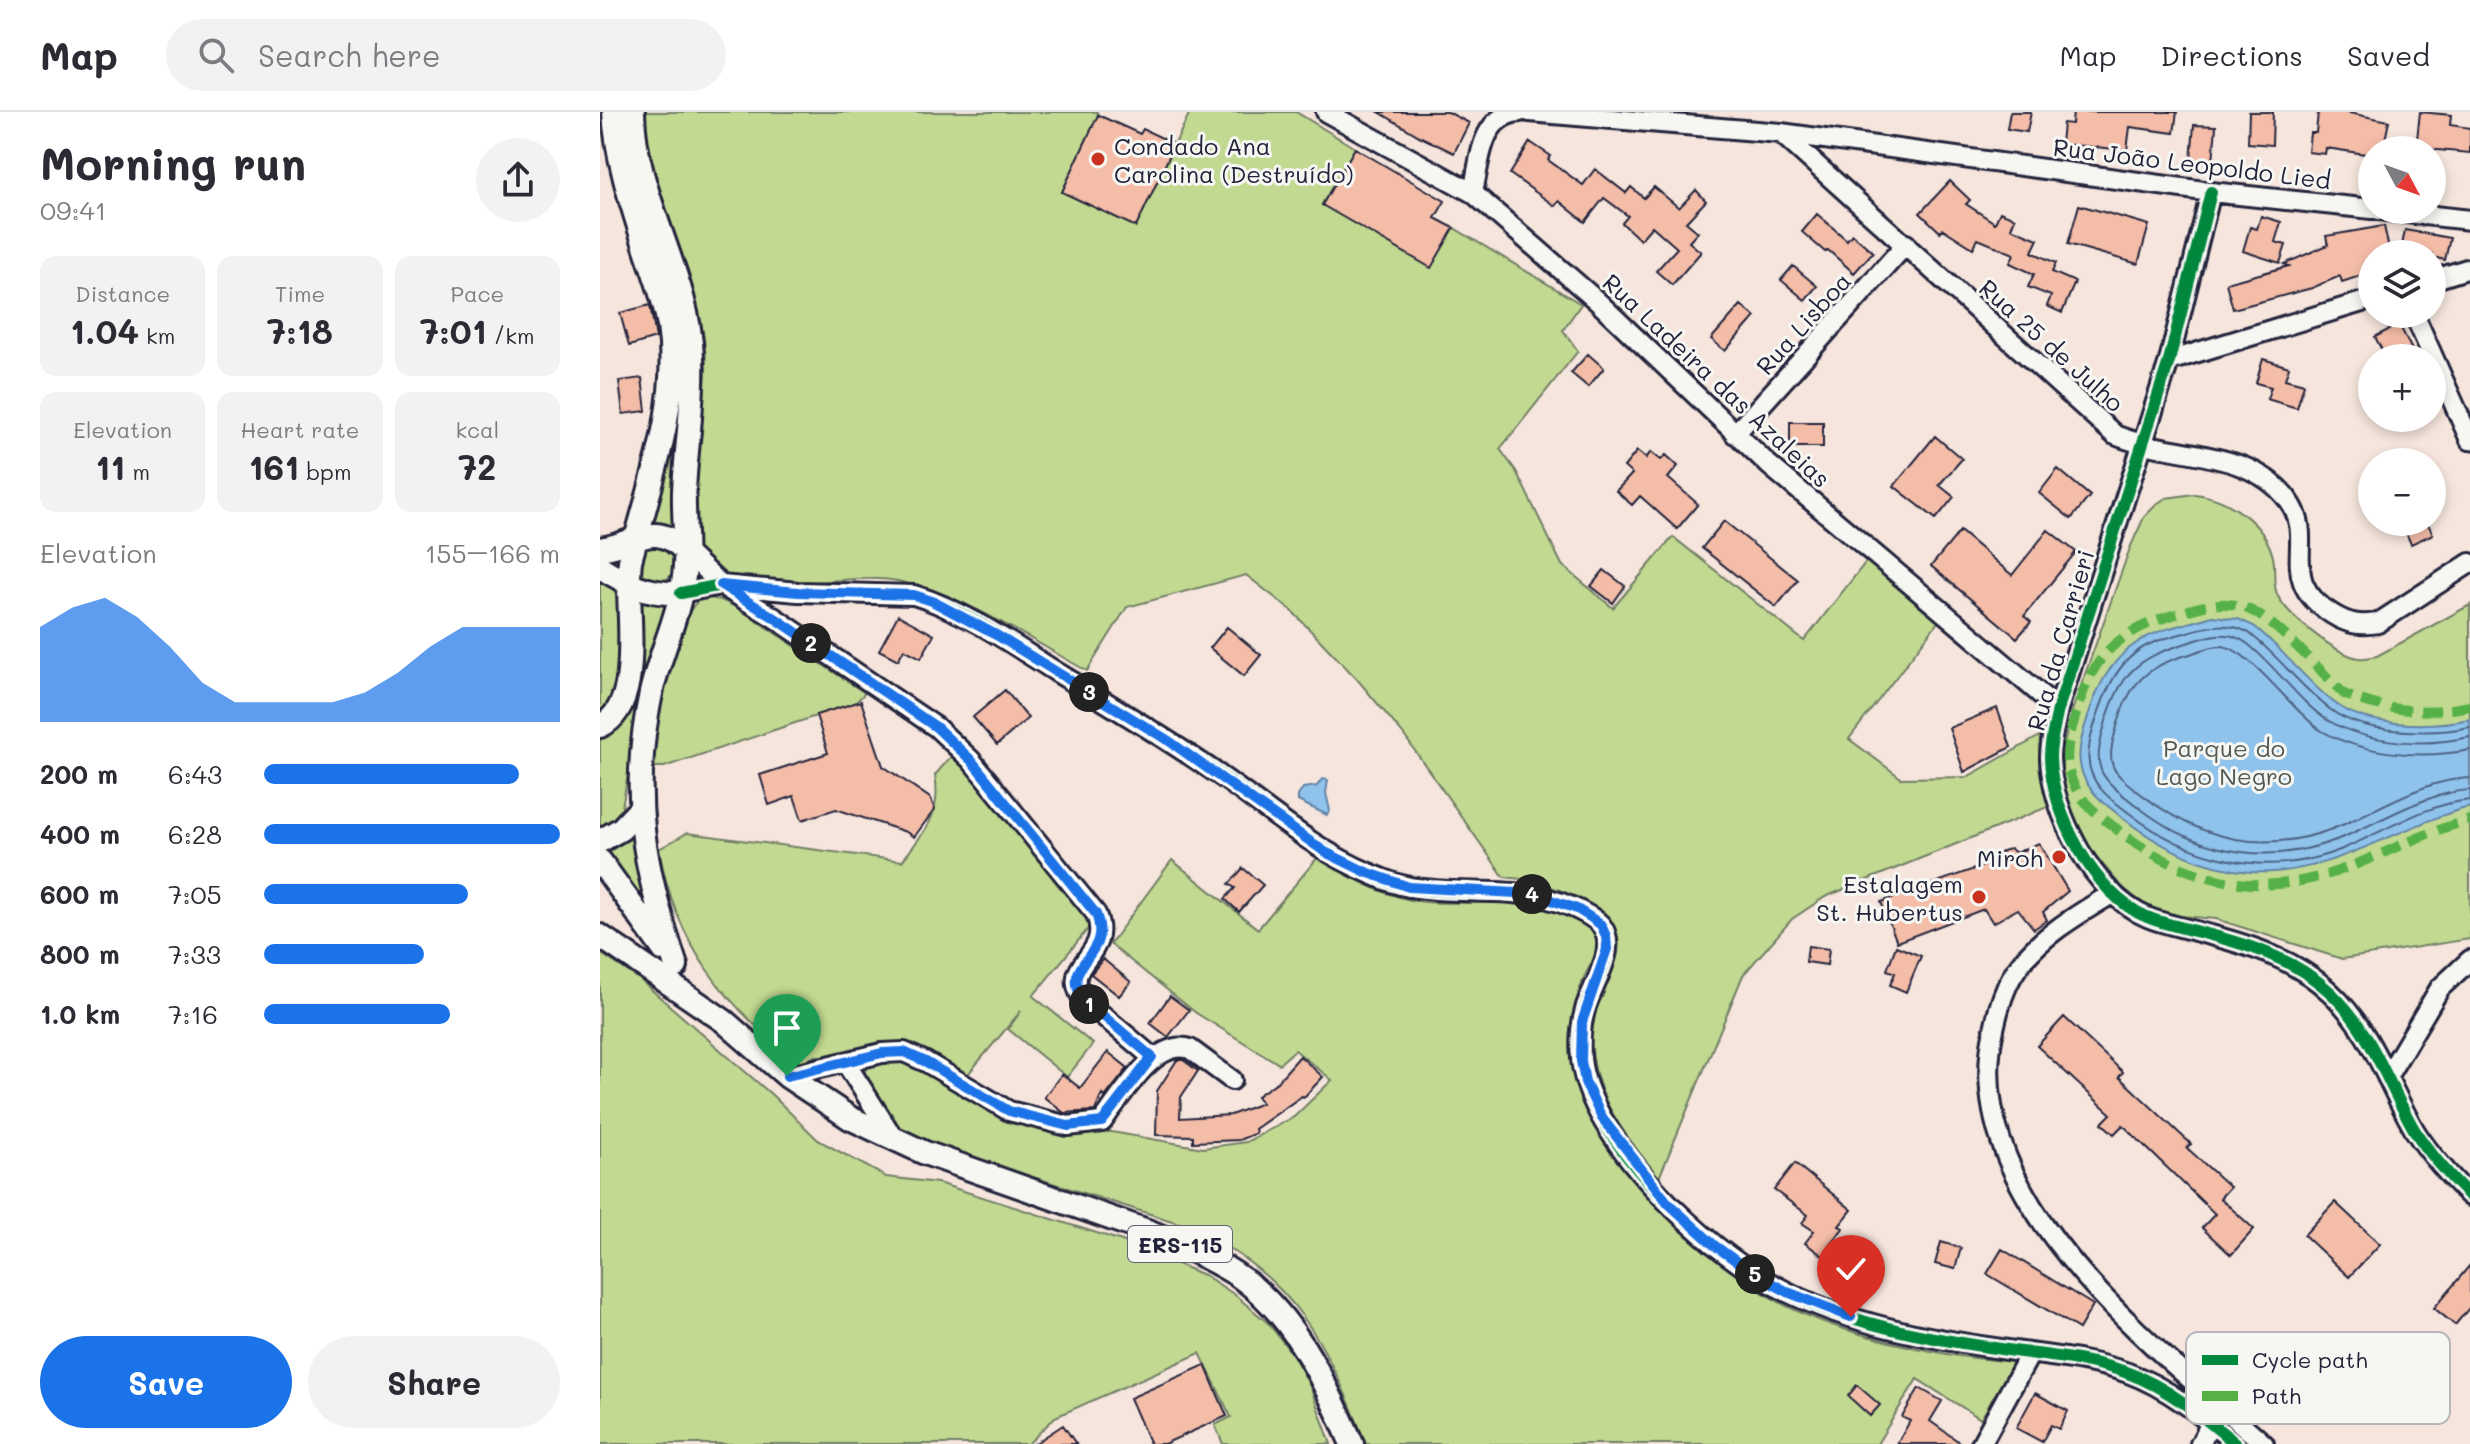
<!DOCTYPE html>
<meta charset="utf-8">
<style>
body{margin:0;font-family:Mali,sans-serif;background:#f2f2f3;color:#2b2b33;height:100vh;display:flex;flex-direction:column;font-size:30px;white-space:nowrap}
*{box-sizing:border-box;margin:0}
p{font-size:26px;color:#7c7c81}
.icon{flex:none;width:44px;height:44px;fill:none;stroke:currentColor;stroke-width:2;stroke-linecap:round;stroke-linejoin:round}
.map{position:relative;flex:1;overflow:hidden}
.side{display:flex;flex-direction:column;background:#fff;width:600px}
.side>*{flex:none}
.needle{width:52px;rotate:131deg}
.buttons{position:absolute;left:1758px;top:24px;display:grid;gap:16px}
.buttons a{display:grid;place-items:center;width:88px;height:88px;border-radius:50%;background:#fff;box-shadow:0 4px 12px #0003;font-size:40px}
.pin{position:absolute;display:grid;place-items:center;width:68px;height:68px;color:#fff;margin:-82px -34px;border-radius:50% 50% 50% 0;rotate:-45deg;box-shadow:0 0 8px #0007}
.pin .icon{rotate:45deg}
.km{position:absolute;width:40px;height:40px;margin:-20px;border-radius:50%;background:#222;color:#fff;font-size:22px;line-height:40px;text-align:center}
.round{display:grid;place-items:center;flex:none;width:84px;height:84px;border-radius:42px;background:#f2f2f3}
.overview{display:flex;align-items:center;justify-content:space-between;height:136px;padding:0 40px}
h1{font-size:44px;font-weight:700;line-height:60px}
.figures{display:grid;grid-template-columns:repeat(3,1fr);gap:12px;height:136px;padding:8px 40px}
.figures div{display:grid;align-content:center;border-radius:16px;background:#f2f2f3;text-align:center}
.figures b{font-size:34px;font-weight:700}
.figures small{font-size:22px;font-weight:400}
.figures p{font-size:22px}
.chart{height:224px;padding:16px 40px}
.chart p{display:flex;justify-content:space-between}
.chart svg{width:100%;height:144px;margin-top:8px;fill:#1a73e8;opacity:.7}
.primary-button{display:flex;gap:16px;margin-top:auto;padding:16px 40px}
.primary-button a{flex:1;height:92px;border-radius:48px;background:#1a73e8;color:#fff;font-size:32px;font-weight:700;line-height:92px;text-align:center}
.primary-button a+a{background:#f2f2f3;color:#2b2b33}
ul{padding:0 40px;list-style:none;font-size:26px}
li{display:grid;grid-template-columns:128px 96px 1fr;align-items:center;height:60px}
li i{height:20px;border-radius:10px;background:#1a73e8}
header{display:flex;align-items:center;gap:48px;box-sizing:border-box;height:112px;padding:0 40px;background:#fff;border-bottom:2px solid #e1e1e2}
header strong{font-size:38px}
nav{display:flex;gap:44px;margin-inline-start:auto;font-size:28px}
.search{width:560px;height:72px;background:#f2f2f3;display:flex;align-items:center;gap:20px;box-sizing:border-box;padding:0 28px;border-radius:44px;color:#7c7c81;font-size:30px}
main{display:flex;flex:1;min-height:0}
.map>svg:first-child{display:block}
.green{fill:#c1d990;stroke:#727e66;stroke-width:2}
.water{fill:#8fc3ec;stroke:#6383a5;stroke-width:2}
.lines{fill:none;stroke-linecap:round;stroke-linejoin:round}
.shore{stroke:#4e6282;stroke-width:2}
.building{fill:#f4bda8;stroke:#22223b;stroke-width:2}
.minor-casing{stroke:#22223b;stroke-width:24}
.major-casing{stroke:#22223b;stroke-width:28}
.minor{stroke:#f6f6f2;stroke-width:18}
.major{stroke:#f6f6f2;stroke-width:22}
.quiet{stroke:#55b146;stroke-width:10;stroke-dasharray:20 10;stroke-linecap:butt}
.cycleway-casing{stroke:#f6f6f2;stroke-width:17}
.cycleway{stroke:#00873e;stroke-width:12}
.route-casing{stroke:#fff;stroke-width:16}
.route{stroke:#1a73e8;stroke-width:10}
.poi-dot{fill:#c8321e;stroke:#f6f6f2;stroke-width:3}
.labels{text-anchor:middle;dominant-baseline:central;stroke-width:6;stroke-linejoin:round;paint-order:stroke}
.shield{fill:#f6f6f2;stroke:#626272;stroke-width:2}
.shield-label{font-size:22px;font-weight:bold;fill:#22223b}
.poi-label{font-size:24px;fill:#22223b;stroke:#f6f6f2;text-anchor:end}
.street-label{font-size:24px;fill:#22223b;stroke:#f6f6f2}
.park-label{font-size:24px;fill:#525954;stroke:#f6f6f2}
.key{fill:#f6f6f2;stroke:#b6b6bb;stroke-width:2}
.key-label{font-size:22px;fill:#22223b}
</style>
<header>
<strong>Map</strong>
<div class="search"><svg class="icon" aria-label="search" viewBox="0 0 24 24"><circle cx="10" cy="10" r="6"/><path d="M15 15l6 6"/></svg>Search here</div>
<nav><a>Map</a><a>Directions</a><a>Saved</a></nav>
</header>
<main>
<section class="side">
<div class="overview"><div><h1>Morning run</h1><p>09:41</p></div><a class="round"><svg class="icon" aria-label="share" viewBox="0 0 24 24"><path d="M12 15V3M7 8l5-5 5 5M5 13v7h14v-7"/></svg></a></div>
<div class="figures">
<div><p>Distance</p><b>1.04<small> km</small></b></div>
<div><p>Time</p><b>7:18</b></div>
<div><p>Pace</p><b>7:01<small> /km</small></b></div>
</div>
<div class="figures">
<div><p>Elevation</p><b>11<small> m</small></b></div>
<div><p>Heart rate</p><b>161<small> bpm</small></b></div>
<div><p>kcal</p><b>72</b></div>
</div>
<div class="chart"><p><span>Elevation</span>155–166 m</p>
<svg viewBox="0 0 160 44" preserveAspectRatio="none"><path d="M0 44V15L10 9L20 6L30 12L40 21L50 32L60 38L70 38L80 38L90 38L100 35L110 29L120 21L130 15L140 15L150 15L160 15V44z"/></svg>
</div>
<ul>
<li><b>200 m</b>6:43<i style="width:86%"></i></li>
<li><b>400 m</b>6:28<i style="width:100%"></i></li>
<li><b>600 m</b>7:05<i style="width:69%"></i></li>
<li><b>800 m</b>7:33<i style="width:54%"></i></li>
<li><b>1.0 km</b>7:16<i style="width:63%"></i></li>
</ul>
<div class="primary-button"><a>Save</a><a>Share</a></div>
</section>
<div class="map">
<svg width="1870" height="1332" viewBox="0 0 1870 1332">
<rect width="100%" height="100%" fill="#f5e5dc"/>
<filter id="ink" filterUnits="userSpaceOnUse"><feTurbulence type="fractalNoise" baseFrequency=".0125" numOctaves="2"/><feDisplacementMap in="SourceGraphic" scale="16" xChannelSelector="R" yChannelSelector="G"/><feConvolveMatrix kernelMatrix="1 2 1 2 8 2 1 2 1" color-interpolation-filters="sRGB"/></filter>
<g filter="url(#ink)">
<path class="green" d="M44 0H497L498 3 462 80 536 115 590 0H696L755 36 722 93 854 116 981 192 963 218 978 239 900 337 916 359 962 453 1013 496 1073 425 1204 529 1269 446 1341 506 1249 627 1301 666 1367 665 1440 624 1439 651 1450 694 1225 785 1192 807 1143 863 1059 1066C1028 1027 996 989 992 937 991 916 995 897 1003 877 1006 868 1013 859 1016 849 1025 822 1009 803 986 790 961 777 933 767 904 765L803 622 757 567 691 498 646 463 527 495 487 559C428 526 369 486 302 470 244 457 164 490 112 455 102 448 94 437 92 426 89 415 92 401 93 390 94 368 95 345 98 323 100 304 105 283 106 263 108 170 51 92 44 0Z
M84 263 74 416 67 412H48Z
M1594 382C1627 385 1665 411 1673 445 1676 457 1672 470 1677 482 1685 502 1737 543 1759 546 1765 547 1772 545 1777 544L1870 493V827L1742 847 1616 807 1581 804 1558 798 1544 793 1519 772 1476 720 1461 677 1463 635 1473 596 1530 436 1544 405 1558 391 1566 386Z
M39 452a18 18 0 1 1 36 0a18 18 0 1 1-36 0Z
M0 464 9 470 19 487 17 573 13 586 0 600Z
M103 485 121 488 136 495 265 581 255 591 64 655H51C55 618 71 504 103 485Z
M40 486 49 490H68L41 588 21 701 17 707 0 718V628C50 598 40 537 40 486Z
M354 641 492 805V812L433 884 493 932 467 965 408 917 421 899 364 967 324 942 215 944 200 952C125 893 76 834 59 737L87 721 302 749C325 719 342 703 335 663Z
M31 722 50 803 8 741Z
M718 745C747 763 776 781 811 788 863 798 942 775 987 813 993 819 998 826 997 834 997 845 987 857 983 868 975 890 970 914 970 938 971 978 994 1010 1016 1042 1052 1093 1102 1140 1154 1175 1205 1210 1282 1230 1342 1241 1365 1246 1390 1247 1414 1250L1381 1307 1317 1267 1277 1332H766C725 1228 694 1164 588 1114L341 1036 298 1015 271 979 264 962 268 952 302 945 468 1021 506 1019 603 1036 646 1030 694 1005 732 968 695 938 679 952 596 901 510 832 572 748 658 817Z
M0 841 39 867 172 983 218 1028 286 1065 338 1071 522 1129 606 1164 635 1183 668 1211 693 1243 709 1272 731 1332H623L615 1313 631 1305 600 1241 455 1305 428 1332H0Z"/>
<path class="water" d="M1612 504 1638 507 1654 514C1683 537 1706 570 1736 592 1769 616 1832 615 1870 607V695C1796 714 1730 765 1651 760 1600 756 1558 734 1519 703 1503 690 1487 679 1481 657 1476 637 1484 618 1490 598 1499 571 1513 546 1538 530 1559 516 1589 512 1612 504Z
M722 667 728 668 726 681 730 699 727 703 698 689V684L703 676 717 674Z"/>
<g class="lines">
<path class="shore" d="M1870 615C1832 623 1763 622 1731 598 1701 576 1679 544 1649 521 1628 510 1613 513 1591 519 1578 523 1563 526 1550 532 1517 547 1504 582 1494 614 1487 636 1484 658 1501 677 1508 686 1519 693 1529 701 1590 748 1666 767 1740 738 1782 721 1824 692 1870 688
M1870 625C1825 635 1769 632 1729 609 1700 592 1673 550 1645 530 1628 518 1612 523 1593 529 1541 545 1523 555 1506 609 1491 658 1498 664 1537 694 1604 747 1680 756 1757 719 1791 703 1831 680 1870 678
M1870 638C1823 647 1764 643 1722 619 1695 603 1649 535 1621 534 1608 534 1593 542 1580 545 1555 553 1537 565 1526 589 1521 598 1519 608 1516 618 1504 655 1513 660 1541 682 1606 733 1675 745 1751 709 1787 692 1829 667 1870 666"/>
</g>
<path class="building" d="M779 0H848L869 11 854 41 821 25Z
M1410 0H1431L1427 20 1407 17Z
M1473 0H1577L1574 21 1530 15 1527 38 1461 32 1463 11 1472 12Z
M1649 0H1673L1672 33 1648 31Z
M1718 0H1744L1789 9 1783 38H1772V43L1726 36 1725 42 1708 40 1710 21H1716Z
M1820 0 1851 3 1850 13 1870 16V41L1816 36Z
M498 3 540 22 543 17 575 32 536 115 462 80Z
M1594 13 1616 14 1613 50 1591 48Z
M930 30 951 44 948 48 983 73 995 57 1026 81 1031 75 1044 86 1054 75 1079 96 1096 78 1106 89 1086 110 1098 120 1089 130 1101 140 1072 173 1056 159 1077 136 1052 114 1040 128 1022 111 1028 104 1004 86 985 110 959 89 955 94 910 62Z
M755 36 845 89 835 106 854 116 831 156 722 93Z
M1350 69 1370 88 1366 92 1395 111 1400 100 1415 106 1411 116 1438 127 1432 140 1456 151 1452 160 1475 170 1462 201 1447 194 1451 184 1428 175 1434 162 1410 151 1414 142 1378 127 1373 136 1343 117 1340 120 1320 101Z
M1479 93 1549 113 1538 152 1468 132Z
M1217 102 1247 128 1252 122 1273 140 1254 161 1228 138 1225 140 1202 120Z
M1661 104 1681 110 1675 130 1686 133 1680 151 1643 139 1650 115 1657 117Z
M1784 114 1790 142H1772V160L1742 170 1740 164 1712 176 1633 197 1626 171 1689 154 1684 152 1728 133 1726 124Z
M1805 118 1850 126 1845 148 1832 145V142L1801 139Z
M1193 154 1217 174 1205 188 1181 168Z
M50 193 56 226 29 234 20 201Z
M1141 193 1155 205 1125 239 1111 227Z
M1799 212 1816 246H1786L1775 225Z
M988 242 1004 256 988 275 971 261Z
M1663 247 1689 255 1685 267 1704 272 1697 296 1667 287 1671 275 1656 271Z
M42 266 46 299 23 302 19 269Z
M1190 310H1223V335H1190Z
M1335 324 1362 347 1339 373 1354 385 1336 407 1294 374Z
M1037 339 1046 346 1051 340 1061 348 1066 343 1078 354 1068 366 1098 392 1077 417 1040 384 1032 393 1016 379 1032 362 1024 355Z
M1458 357 1490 384 1471 407 1439 381Z
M1124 409 1198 468 1176 495 1102 436Z
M1801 410H1827L1833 422 1811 432Z
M1448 418 1476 440 1424 504 1431 510 1417 526 1331 454 1360 419 1412 463Z
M1004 458 1025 474 1013 491 991 474Z
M298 503 334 523 321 546 304 537 298 548 279 538Z
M627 515 661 543 644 564 610 536Z
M405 578 428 606 397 633 373 605Z
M261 589 283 654 330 686 335 697 314 725 306 720 236 697 202 708 194 684 169 693 160 663 228 641 216 603Z
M1397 596 1411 635 1364 660 1349 616Z
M1439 731 1468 779 1443 800 1447 808 1434 817 1418 797 1393 811 1384 797 1297 830 1281 790 1394 750 1398 742 1405 738 1411 737 1416 741Z
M643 756 663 773 639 800 625 787 635 776 629 772Z
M1208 834 1229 837 1227 853 1206 850Z
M1296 834 1321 844 1306 880 1290 873 1295 861 1287 858Z
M503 847 531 870 519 884 491 862Z
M570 884 589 898 568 925 550 911Z
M1464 905 1523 960 1519 965 1591 1032 1587 1036 1630 1075 1620 1086 1654 1117 1631 1143 1602 1116 1615 1102 1523 1013 1514 1022 1502 1011 1511 1002 1437 934Z
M508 940 528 956 505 985 502 982 495 999 464 1001 444 985 462 962 480 976Z
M700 944 723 965 704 985 702 984 655 1017 656 1021 639 1028 593 1030V1024L556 1023 557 979 577 948H583L598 959 581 985 580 1006 631 1003 662 991 657 984 677 970Z
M1195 1051 1252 1098 1239 1114 1243 1116 1223 1144 1205 1131 1214 1119 1202 1111 1208 1103 1174 1078Z
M1735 1090 1780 1132 1749 1165 1704 1123Z
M1341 1130 1361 1136 1355 1157 1335 1152Z
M1402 1137 1493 1193 1479 1217 1387 1162Z
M1870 1153V1195L1855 1213 1834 1196Z
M605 1253 627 1304 564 1332H550L530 1286Z
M1257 1273 1280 1293 1270 1304 1248 1284Z
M1319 1276 1342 1289 1330 1309 1362 1332H1297L1310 1309 1302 1305Z
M1435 1281 1468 1299 1459 1317 1451 1313 1442 1330 1416 1316Z
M463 1313 476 1332H434Z"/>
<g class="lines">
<g class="minor-casing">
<path id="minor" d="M726 0 873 81 997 189 1169 353 1458 597
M929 0 1181 21 1611 80 1772 97
M1181 21 1515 323C1570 346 1650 335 1689 389 1718 429 1674 466 1732 502 1748 512 1760 514 1778 511L1870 451
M1611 80 1569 249 1458 597C1455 613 1450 629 1450 645 1451 700 1494 783 1547 805 1563 812 1582 815 1599 820 1646 832 1694 846 1730 880 1772 919 1787 971 1815 1019 1828 1040 1853 1068 1870 1084
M873 81C880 50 880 3 920 0
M1779 98 1870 108
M1832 168 1870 156
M1814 202 1870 328
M1569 249 1772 187
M1135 322 1306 132
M84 438 121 473 175 506 336 615 371 648 496 802C513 845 460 849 482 886L552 945
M81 481 121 473 198 480 314 483C366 499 412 532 458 561 514 595 571 629 625 667 673 701 715 738 769 761 782 767 796 773 810 775 866 785 917 771 972 795 981 799 994 805 1001 813 1019 835 993 873 986 894 981 911 979 928 981 946 988 1023 1092 1123 1155 1162 1228 1208 1317 1225 1401 1237 1444 1244 1487 1246 1528 1261 1567 1275 1604 1305 1636 1332
M1513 781C1481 801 1446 820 1422 850 1405 870 1398 897 1393 922 1359 1089 1556 1235 1664 1332
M245 950 293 1025
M187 964 282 941 304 940 326 950 409 999 468 1014 502 1010C519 987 556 925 590 937L632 968
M1787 965 1840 876 1870 848
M1381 1332 1430 1242
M1600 1332 1611 1311"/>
</g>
<g class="major-casing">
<path id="major" d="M33 0C34 85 89 161 92 246 94 291 86 335 84 379 83 407 88 437 84 464 79 504 60 541 51 581 29 683 44 758 76 854
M0 437C35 433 54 407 84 438
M0 455C27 472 49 483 81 481
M0 614C47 593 24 492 30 449 49 376 81 290 69 214 65 190 56 166 48 143 33 96 17 50 14 0
M0 729 21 717 40 697
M0 749 64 838
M0 824 124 909 187 964 250 1006 325 1041 550 1120C579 1132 607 1144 634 1161 693 1199 725 1270 752 1332"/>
</g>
<use href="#minor" class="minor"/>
<use href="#major" class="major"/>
<path class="quiet" d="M1870 594C1826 603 1785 599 1744 582 1719 558 1675 506 1643 495 1618 487 1596 496 1573 503 1524 518 1496 539 1480 589 1473 613 1463 636 1469 660 1476 686 1494 700 1514 715 1561 752 1614 776 1676 772 1746 768 1803 725 1870 708"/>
<g class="cycleway-casing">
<path id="cycleway" d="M1611 80 1569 249 1458 597C1455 613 1450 629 1450 645 1451 700 1494 783 1547 805 1563 812 1582 815 1599 820 1646 832 1694 846 1730 880 1772 919 1787 971 1815 1019 1828 1040 1853 1068 1870 1084
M81 481 121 473 198 480 314 483C366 499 412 532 458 561 514 595 571 629 625 667 673 701 715 738 769 761 782 767 796 773 810 775 866 785 917 771 972 795 981 799 994 805 1001 813 1019 835 993 873 986 894 981 911 979 928 981 946 988 1023 1092 1123 1155 1162 1228 1208 1317 1225 1401 1237 1444 1244 1487 1246 1528 1261 1567 1275 1604 1305 1636 1332"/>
</g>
<use href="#cycleway" class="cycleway"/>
</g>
</g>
<g class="lines" filter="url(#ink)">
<g class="route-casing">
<path id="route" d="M187 964 282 941 304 940 326 950 409 999 468 1014 502 1010 552 945 482 886C460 849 513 845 496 802L371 648 336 615 175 506 121 473 198 480 314 483 332 489 398 524 569 629 725 740 766 760 809 775 934 782 977 797 990 805 1001 813 1006 824 1007 837 982 910 981 949 985 970 1002 1006 1068 1091 1114 1133 1154 1162 1190 1181 1251 1205"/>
</g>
<use href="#route" class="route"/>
</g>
<g class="poi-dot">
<circle cx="498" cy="47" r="8"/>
<circle cx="1459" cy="745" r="8"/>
<circle cx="1379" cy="785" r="8"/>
</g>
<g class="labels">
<rect class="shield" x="528" y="1114" width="104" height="36" rx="6"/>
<g class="shield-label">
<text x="580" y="1132">ERS-115</text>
</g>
<g class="poi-label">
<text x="514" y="33" text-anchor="start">Condado Ana<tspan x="514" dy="28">Carolina (Destruído)</tspan></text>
<text x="1443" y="745">Miroh</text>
<text x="1363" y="771">Estalagem<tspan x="1363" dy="28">St. Hubertus</tspan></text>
</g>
<g class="street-label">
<text transform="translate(1592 51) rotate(7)">Rua João Leopoldo Lied</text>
<text transform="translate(1203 211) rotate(-48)">Rua Lisboa</text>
<text transform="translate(1452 233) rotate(42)">Rua 25 de Julho</text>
<text transform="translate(1117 268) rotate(43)">Rua Ladeira das Azaleias</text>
<text transform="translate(1460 528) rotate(-74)">Rua da Carrieri</text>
</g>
<g class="park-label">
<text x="1624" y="635">Parque do<tspan x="1624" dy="28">Lago Negro</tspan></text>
</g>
</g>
<rect x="1586" y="1220" width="264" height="92" rx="12" class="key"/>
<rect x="1602" y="1243" width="36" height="10" fill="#00873e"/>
<rect x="1602" y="1279" width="36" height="10" fill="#55b146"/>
<g class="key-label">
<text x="1652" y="1256">Cycle path</text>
<text x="1652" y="1292">Path</text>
</g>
</svg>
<div class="buttons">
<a><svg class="needle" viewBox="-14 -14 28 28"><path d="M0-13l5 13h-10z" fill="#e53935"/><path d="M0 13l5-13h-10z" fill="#7c7c81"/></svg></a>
<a><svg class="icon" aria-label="layers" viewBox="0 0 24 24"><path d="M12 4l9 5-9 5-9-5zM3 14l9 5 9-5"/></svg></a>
<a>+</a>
<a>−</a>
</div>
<div class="pin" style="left:187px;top:964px;background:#1e9e55"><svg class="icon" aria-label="arrive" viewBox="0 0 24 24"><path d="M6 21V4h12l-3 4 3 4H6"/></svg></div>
<div class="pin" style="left:1251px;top:1205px;background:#d93025"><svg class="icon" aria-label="check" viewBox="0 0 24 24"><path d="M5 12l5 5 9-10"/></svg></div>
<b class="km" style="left:489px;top:892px">1</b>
<b class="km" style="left:211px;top:531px">2</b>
<b class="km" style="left:489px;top:580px">3</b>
<b class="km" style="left:932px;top:782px">4</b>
<b class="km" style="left:1155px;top:1162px">5</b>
</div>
</main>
